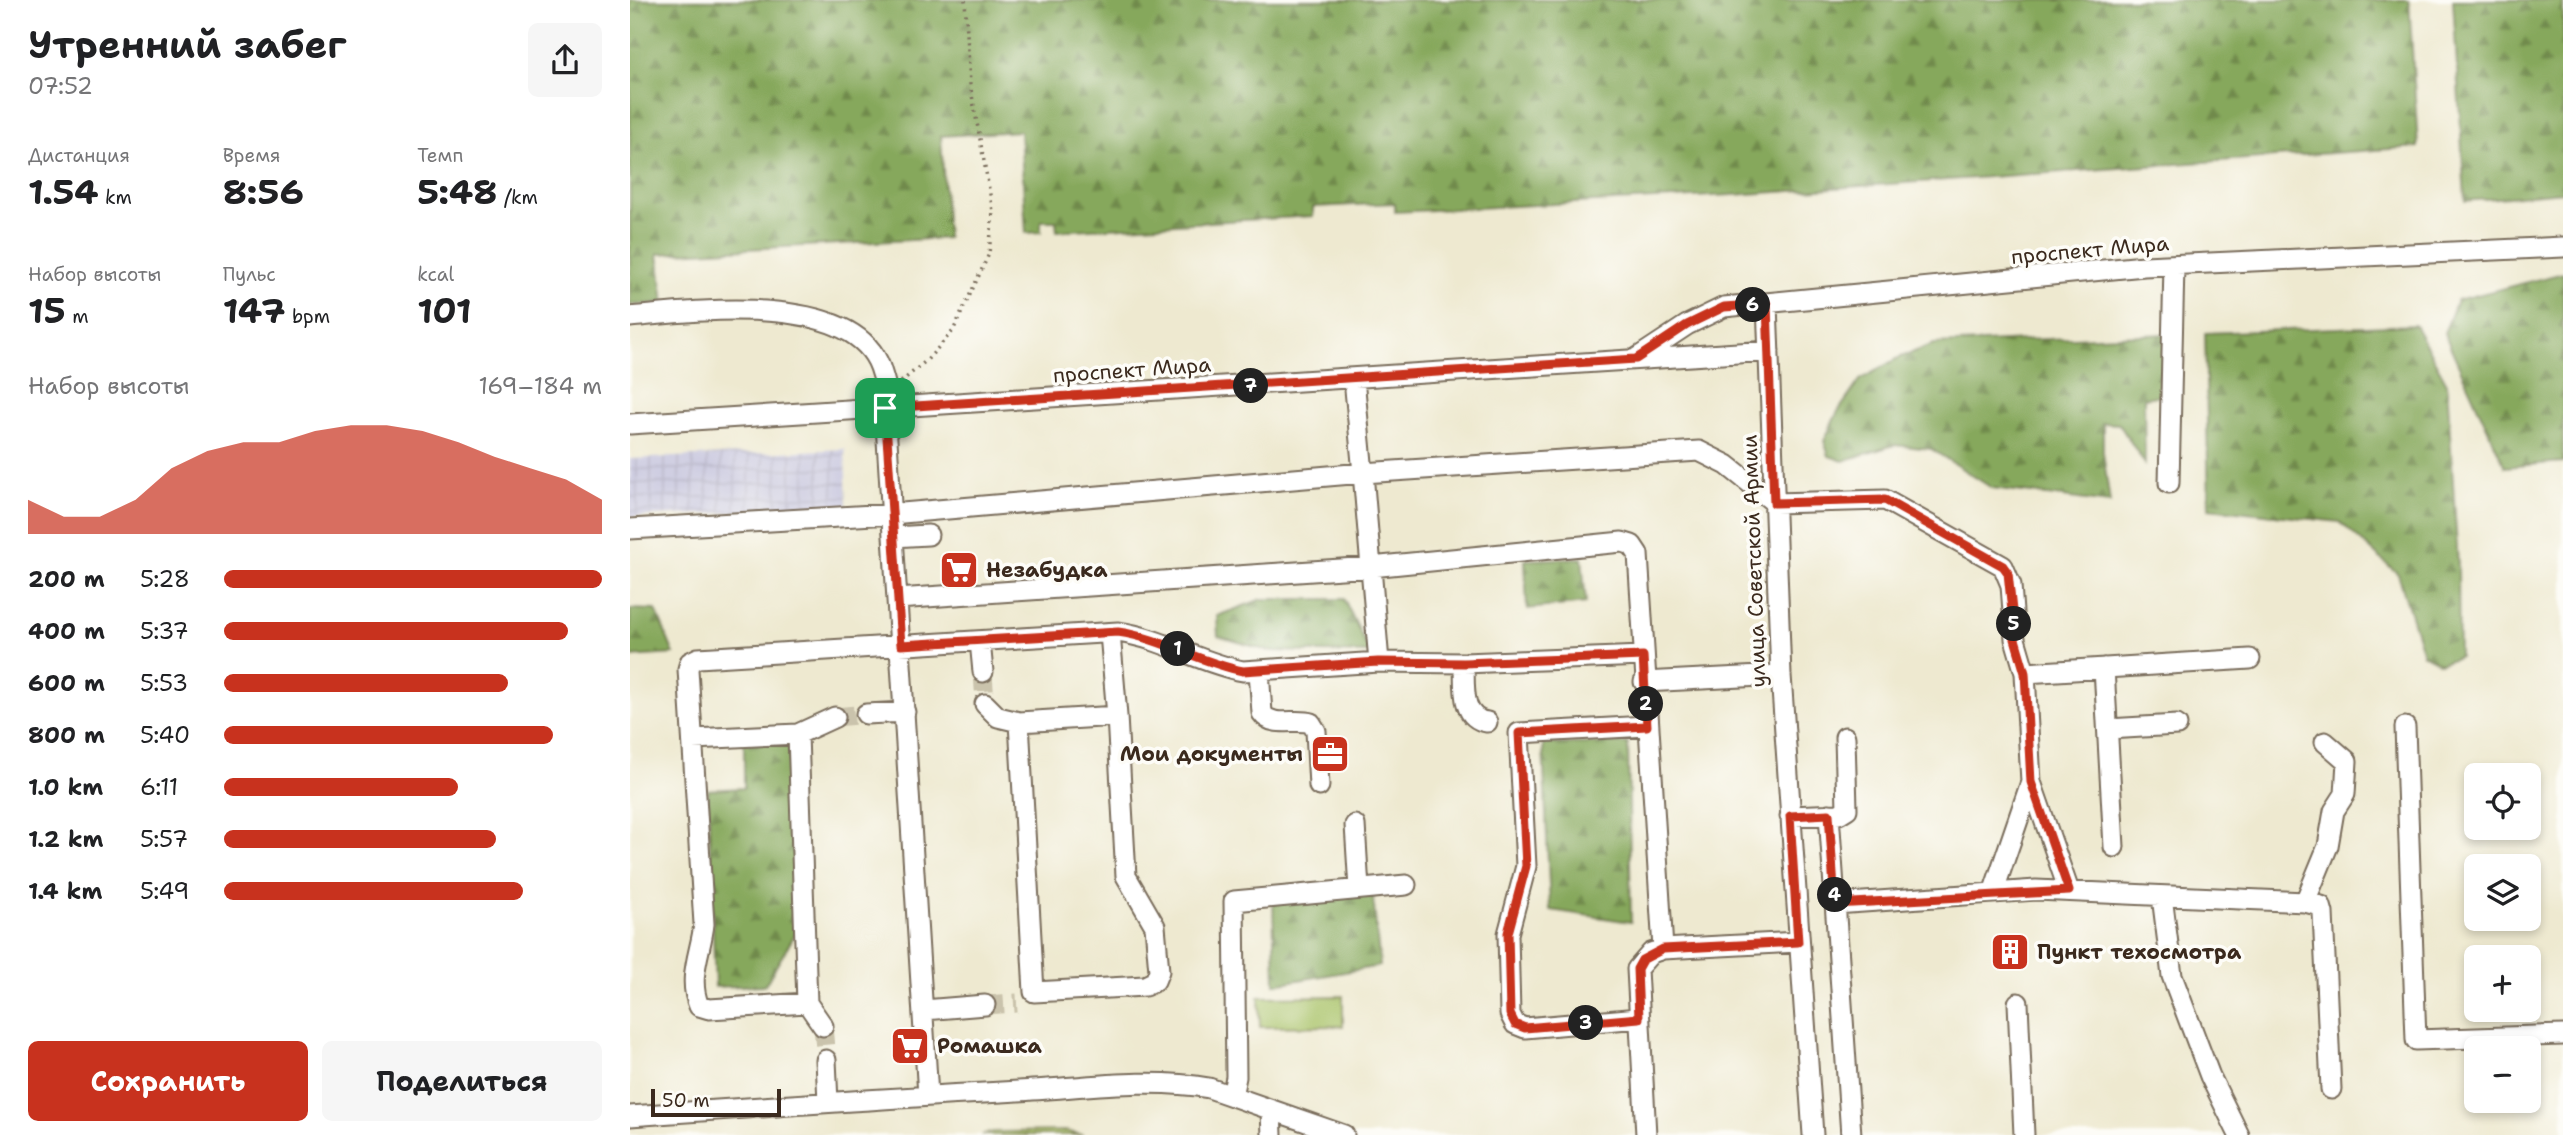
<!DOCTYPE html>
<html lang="ru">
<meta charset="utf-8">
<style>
body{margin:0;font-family:"Shantell Sans",sans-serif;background:#f6f6f6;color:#202124;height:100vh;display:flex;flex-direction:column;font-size:26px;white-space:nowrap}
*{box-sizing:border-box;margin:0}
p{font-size:23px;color:#757577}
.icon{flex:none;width:38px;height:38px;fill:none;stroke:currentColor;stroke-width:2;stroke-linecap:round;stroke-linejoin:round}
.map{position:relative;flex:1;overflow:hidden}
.drawer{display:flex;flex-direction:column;background:#fff;width:630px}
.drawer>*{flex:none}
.controls{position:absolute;left:1834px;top:763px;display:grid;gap:14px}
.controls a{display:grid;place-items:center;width:77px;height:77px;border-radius:10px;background:#fff;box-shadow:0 4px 10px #0003;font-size:35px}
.scale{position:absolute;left:21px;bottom:18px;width:130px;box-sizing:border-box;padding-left:7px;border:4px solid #3b2a1e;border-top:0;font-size:19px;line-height:24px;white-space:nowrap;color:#3b2a1e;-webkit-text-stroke:5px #fdfcf7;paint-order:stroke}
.pin{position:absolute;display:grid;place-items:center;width:60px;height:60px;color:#fff;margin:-30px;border-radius:14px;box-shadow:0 4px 10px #0006}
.km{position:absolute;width:35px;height:35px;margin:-18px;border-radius:50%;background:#222;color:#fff;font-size:19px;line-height:35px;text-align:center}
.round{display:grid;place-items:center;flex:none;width:74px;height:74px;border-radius:10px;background:#f6f6f6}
.summary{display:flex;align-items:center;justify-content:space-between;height:119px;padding:0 28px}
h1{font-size:38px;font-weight:700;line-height:52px}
.figures{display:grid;grid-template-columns:repeat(3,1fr);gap:10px;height:119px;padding:7px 28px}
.figures div{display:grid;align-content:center}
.figures b{font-size:35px;font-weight:700}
.figures small{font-size:19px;font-weight:400}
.figures p{font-size:19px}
.chart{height:196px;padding:14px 28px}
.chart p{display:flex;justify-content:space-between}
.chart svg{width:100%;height:126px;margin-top:7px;fill:#c8321e;opacity:.7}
.primary-button{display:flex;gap:14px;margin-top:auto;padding:14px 28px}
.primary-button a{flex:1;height:80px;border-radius:10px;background:#c8321e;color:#fff;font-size:28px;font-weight:700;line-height:80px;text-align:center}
.primary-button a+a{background:#f6f6f6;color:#202124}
ul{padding:0 28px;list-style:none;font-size:23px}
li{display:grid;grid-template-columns:112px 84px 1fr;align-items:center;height:52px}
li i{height:18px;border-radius:9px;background:#c8321e}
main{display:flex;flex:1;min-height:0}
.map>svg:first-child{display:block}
.industrial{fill:url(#industrial-grid)}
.green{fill:#a8c268;stroke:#727643;stroke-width:2}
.forest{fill:url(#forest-firs);stroke:#60693d;stroke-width:2}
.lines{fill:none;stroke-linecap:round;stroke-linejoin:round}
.minor-tunnel{stroke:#cac3ac;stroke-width:19;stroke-dasharray:19 10;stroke-linecap:butt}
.minor-casing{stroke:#7a6d5c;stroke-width:23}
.path{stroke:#7a6d5c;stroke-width:3.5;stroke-dasharray:2 5;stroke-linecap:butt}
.minor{stroke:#fff;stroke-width:19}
.route-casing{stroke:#fff;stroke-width:14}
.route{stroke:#c8321e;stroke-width:9}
.labels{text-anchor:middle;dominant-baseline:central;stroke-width:7;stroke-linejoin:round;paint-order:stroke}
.street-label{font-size:21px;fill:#3b2a1e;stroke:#fdfcf7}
.poi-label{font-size:21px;font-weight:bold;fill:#3b2a1e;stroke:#fdfcf7;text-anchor:start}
</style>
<main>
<section class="drawer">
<div class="summary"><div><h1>Утренний забег</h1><p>07:52</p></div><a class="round"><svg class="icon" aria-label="share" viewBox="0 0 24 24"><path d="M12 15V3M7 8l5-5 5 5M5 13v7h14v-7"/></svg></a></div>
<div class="figures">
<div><p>Дистанция</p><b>1.54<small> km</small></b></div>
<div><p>Время</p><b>8:56</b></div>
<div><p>Темп</p><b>5:48<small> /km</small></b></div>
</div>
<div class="figures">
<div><p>Набор высоты</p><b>15<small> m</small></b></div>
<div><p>Пульс</p><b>147<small> bpm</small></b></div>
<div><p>kcal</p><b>101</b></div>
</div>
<div class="chart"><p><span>Набор высоты</span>169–184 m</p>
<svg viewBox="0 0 160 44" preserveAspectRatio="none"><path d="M0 44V32L10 38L20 38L30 32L40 21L50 15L60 12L70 12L80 8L90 6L100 6L110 8L120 12L130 17L140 21L150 25L160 32V44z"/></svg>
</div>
<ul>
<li><b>200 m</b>5:28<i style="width:100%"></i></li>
<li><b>400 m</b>5:37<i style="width:91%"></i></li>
<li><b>600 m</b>5:53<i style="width:75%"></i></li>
<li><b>800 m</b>5:40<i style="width:87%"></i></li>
<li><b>1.0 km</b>6:11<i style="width:62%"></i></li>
<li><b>1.2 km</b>5:57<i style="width:72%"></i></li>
<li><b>1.4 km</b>5:49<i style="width:79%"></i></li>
</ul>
<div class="primary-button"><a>Сохранить</a><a>Поделиться</a></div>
</section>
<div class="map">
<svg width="1933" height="1135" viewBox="0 0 1933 1135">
<defs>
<pattern id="industrial-grid" width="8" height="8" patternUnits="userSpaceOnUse" patternTransform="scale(1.75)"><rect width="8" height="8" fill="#c2c1dc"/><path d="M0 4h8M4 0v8" fill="none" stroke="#a8a6bc"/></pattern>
<pattern id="forest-firs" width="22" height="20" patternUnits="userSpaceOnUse" patternTransform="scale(1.75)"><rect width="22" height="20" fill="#86a85c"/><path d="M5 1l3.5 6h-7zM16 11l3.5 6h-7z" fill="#6f894b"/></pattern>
</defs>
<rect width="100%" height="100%" fill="#fdfcf7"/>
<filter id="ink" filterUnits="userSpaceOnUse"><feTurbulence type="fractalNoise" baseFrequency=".0143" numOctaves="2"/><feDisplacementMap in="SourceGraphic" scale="14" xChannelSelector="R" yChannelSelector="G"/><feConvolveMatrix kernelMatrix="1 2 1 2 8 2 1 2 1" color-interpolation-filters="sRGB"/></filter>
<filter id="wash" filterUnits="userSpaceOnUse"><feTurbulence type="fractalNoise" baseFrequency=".00686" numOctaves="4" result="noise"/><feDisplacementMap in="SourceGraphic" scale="28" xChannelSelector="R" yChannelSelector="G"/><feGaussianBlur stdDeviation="1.57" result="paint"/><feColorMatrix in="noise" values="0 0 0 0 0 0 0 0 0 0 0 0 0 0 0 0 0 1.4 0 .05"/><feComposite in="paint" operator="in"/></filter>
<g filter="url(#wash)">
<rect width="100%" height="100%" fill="#eee9d0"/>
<path class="industrial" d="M215 449 217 508 0 517V459Z"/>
<path class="green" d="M713 996V1026L630 1027 629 997Z
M435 1131 453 1135H352L363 1132Z"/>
<path class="forest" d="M0 0H1779L1788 147 1103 195 765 212V203L683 207V216L427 231 426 221H411V232L396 233 390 131 311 136 317 238 28 254 34 303 0 305Z
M1823 0H1933V192L1835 201Z
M1933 273V462L1875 467 1814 333 1827 300Z
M1785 325 1817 383 1828 566 1829 657 1810 663 1793 654 1768 574 1710 522 1579 508 1575 333Z
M1537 334 1532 395 1514 398 1515 464 1489 424 1473 423V452L1480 503 1362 488 1301 449 1264 445 1213 461 1199 456 1194 441 1207 413 1230 380 1266 359 1304 344Z
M952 558 956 603 897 609 895 560Z
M632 599H714L740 653 638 651 588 636 587 616Z
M0 609 26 610 44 654 0 657Z
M159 741 167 931 135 985 85 987 78 790 114 788V743Z
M998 743 1001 922 920 910 913 744Z
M742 887 750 966 645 984 643 897Z"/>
</g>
<g filter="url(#ink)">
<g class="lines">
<path class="minor-tunnel" d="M353 672 355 704
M205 717 236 714
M355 1005 387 1003
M193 1026 196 1060"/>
<g class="minor-casing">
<path id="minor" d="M1137 304 1151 675 1183 1135
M0 317C63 311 222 291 250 367 255 383 259 392 255 408L298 1096
M1007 358 1057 325 1094 307 1514 266 1933 247
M724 379 733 473 1069 451 1097 465 1145 503 1255 500 1373 566 1381 585 1385 639 1395 673 1401 782 1363 893
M0 424 1139 351
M1539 483 1544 265
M0 529 261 514 733 473 749 662
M263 537 298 535
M267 599 741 567 992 542 1002 545 1008 554 1033 949 1021 953 1007 969 1016 1135
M480 633 487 716 389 722 404 992 515 986 525 981 529 971 525 926 496 876 487 716
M350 641 353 672
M834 663C835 685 830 718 857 722
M1474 668 1484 847
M629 671 632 713C642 728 666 718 681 723L686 731 689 786
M1395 673 1620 659
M1014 682 1151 675
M355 704 368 717 389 722
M236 714 275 712
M1775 727 1786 1040 1933 1035
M1478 729 1547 725
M168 734 205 717
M63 739 168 734 177 1003 79 1009 69 1006C57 978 71 952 74 924L58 669 60 662 68 658 488 632C532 638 570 663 613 671L749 662 834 663 1013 656
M1401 782 1439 891
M1199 814 1221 1135
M1160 816 1209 814 1217 809 1215 737
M725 825 729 889
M1532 896 1542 976 1580 1076 1609 1135
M1675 902 1691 906 1693 913 1701 1089
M1205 904 1406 890 1675 902 1698 846 1704 811 1715 794 1717 761 1695 742
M1033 949 1168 942
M177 1003 193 1026
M1388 1003 1394 1135
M294 1010 355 1005
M1009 1018 895 1028 885 1024 880 1014 878 934 896 866 889 733 1017 726
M196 1060 198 1102
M602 1096 606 1077 604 901 776 885
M641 1111 642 1135
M0 1116C129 1107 258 1098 388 1091 450 1088 517 1077 579 1088L714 1135"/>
</g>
<path class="path" d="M271 382 297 360 323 331 359 254 363 211 340 84 335 0"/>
<use href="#minor" class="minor"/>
</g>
</g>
<g class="lines" filter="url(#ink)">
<g class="route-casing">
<path id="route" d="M1137 304 1144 503 1255 500 1373 566 1378 573 1385 639 1395 673 1401 782 1439 891 1205 904 1199 814 1160 816 1168 942 1033 949 1012 960 1007 969 1009 1018 895 1028 885 1024 880 1014 878 933 896 866 889 733 1017 726 1013 656 834 663 748 662 613 671C570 663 532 638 488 632L271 645 255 408 1006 359 1057 325 1094 307Z"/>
</g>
<use href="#route" class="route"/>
</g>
<defs>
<g id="supermarket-square" transform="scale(2.0125)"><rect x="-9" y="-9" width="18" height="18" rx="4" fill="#c8321e" stroke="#fdfcf7"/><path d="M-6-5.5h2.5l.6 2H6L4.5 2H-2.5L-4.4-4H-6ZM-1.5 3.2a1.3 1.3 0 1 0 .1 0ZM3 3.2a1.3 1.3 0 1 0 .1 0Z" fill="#fff"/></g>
<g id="office-square" transform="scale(2.0125)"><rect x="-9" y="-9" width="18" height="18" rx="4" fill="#c8321e" stroke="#fdfcf7"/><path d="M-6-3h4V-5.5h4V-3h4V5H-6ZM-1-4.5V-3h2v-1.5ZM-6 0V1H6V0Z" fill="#fff"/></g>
<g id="building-square" transform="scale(2.0125)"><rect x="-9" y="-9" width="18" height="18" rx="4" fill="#c8321e" stroke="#fdfcf7"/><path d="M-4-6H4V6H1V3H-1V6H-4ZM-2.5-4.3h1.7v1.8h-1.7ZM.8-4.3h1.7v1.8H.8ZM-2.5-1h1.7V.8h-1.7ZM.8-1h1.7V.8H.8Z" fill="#fff"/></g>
</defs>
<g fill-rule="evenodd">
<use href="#supermarket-square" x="329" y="570"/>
<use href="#office-square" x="700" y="754"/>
<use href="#building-square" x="1380" y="952"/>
<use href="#supermarket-square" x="280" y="1046"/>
</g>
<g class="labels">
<g class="street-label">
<text transform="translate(1460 250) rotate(-5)">проспект Мира</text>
<text transform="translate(502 370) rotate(-4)">проспект Мира</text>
<text transform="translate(1124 561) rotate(-92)">улица Советской Армии</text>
</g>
<g class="poi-label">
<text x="356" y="570">Незабудка</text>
<text x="673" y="754" text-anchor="end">Мои документы</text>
<text x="1407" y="952">Пункт техосмотра</text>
<text x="307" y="1046">Ромашка</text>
</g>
</g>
</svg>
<div class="controls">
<a><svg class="icon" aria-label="locate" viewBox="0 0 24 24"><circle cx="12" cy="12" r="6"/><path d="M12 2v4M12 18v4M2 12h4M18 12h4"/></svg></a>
<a><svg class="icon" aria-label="layers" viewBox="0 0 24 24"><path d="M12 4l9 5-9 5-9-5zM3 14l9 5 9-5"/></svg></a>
<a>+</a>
<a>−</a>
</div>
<div class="scale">50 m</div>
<div class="pin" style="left:255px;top:408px;background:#1e9e55"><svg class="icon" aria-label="arrive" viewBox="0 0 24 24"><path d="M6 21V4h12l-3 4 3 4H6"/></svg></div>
<b class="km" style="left:548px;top:649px">1</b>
<b class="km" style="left:1016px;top:704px">2</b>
<b class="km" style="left:956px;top:1023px">3</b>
<b class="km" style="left:1205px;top:895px">4</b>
<b class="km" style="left:1384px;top:624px">5</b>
<b class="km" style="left:1123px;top:305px">6</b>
<b class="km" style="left:621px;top:386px">7</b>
</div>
</main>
